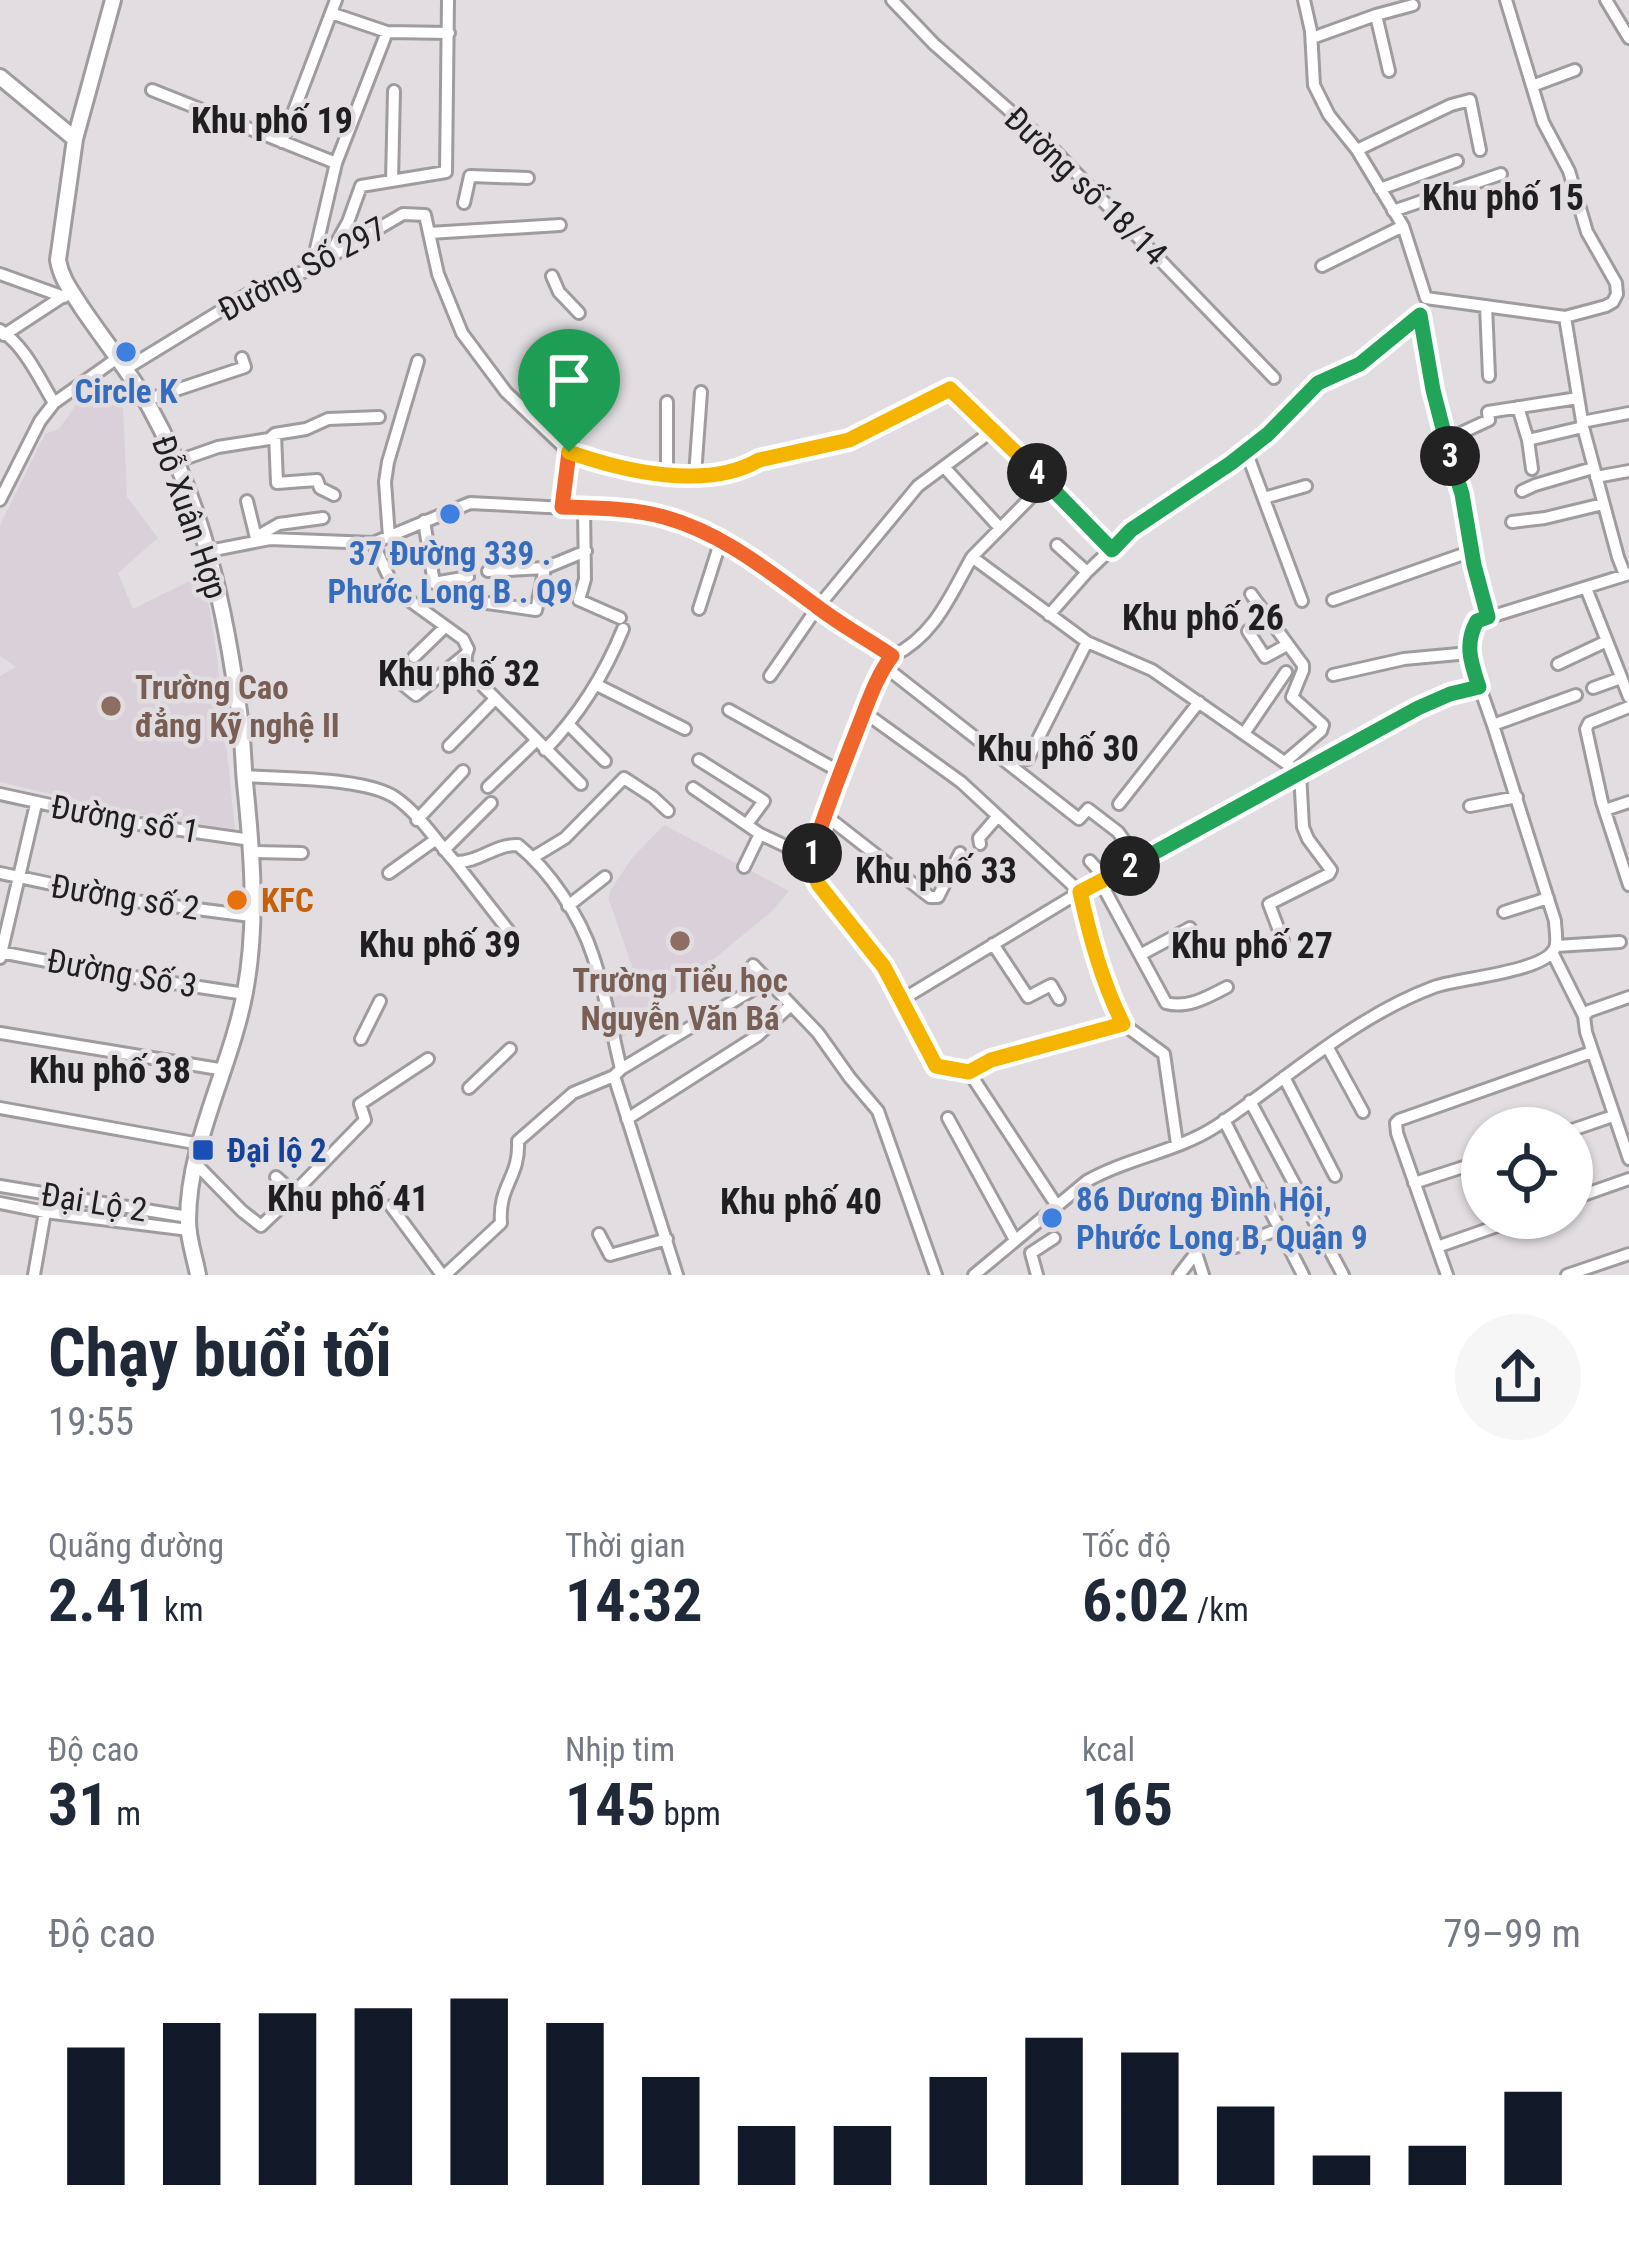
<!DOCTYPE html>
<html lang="vi">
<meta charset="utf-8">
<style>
body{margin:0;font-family:"Roboto Condensed",sans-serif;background:#f6f6f7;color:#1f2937;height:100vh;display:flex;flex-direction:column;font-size:45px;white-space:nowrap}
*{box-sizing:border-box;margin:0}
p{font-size:39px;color:#747a83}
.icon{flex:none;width:66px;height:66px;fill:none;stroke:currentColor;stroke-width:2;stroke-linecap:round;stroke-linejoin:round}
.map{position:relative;height:1275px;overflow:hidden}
.panel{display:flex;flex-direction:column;background:#fff;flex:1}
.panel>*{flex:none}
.fabs{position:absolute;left:1461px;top:1107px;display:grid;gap:24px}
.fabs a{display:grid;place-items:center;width:132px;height:132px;border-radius:50%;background:#fff;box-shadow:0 3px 9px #0004;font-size:60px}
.pin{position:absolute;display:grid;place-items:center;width:102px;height:102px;color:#fff;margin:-123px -51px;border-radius:50% 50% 50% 0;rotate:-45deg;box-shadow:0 0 12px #0007}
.pin .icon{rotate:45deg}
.km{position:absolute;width:60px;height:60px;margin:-30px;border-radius:50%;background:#222;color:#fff;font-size:33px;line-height:60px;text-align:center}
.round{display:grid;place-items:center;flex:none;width:126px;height:126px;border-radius:63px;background:#f6f6f7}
.overview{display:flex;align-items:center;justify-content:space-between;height:204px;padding:0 48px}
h1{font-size:66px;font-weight:700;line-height:90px}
.figures{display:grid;grid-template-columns:repeat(3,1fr);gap:18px;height:204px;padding:12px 48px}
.figures div{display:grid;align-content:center}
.figures b{font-size:60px;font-weight:700}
.figures small{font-size:33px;font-weight:400}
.figures p{font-size:33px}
.chart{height:336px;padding:24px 48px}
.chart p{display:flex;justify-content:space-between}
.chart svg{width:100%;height:216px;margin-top:12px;stroke:#111827;stroke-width:6}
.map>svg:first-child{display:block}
.built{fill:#dad0d9}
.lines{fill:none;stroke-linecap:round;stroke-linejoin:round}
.minor-casing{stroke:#9f9b9e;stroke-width:16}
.major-casing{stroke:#9f9b9e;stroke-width:20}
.minor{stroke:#fff;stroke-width:10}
.major{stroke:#fff;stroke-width:14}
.split-1-casing{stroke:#fff;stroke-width:24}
.split-2-casing{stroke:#fff;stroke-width:24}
.split-3-casing{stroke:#fff;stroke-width:24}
.split-4-casing{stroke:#fff;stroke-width:24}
.split-5-casing{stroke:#fff;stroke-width:24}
.split-1{stroke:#f0652b;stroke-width:15}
.split-2{stroke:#f5b400;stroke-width:15}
.split-3{stroke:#22a559;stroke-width:15}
.split-4{stroke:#22a559;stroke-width:15}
.split-5{stroke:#f5b400;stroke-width:15}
.shop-dot{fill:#3f7fe0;stroke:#e1dde1;stroke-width:4.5}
.education-dot{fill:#8d6e63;stroke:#e1dde1;stroke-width:4.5}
.food-dot{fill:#e8710a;stroke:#e1dde1;stroke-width:4.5}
.transit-dot{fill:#1a4fb4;stroke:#e1dde1;stroke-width:4.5}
.labels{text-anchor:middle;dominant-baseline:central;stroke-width:9;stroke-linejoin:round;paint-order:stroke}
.street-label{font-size:33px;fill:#201f20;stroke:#e1dde1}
.shop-label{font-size:33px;font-weight:bold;fill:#366cbe;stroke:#e1dde1}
.education-label{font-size:33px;font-weight:bold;fill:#785e54;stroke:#e1dde1;text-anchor:start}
.food-label{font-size:33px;font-weight:bold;fill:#c56008;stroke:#e1dde1;text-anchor:start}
.transit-label{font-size:33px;font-weight:bold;fill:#164399;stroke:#e1dde1;text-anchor:start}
.neighbourhood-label{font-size:36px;font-weight:bold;fill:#201f20;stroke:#e1dde1}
</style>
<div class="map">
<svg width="1629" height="1275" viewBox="0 0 1629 1275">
<rect width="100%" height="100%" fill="#e1dde1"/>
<path class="built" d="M109 383 123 409 127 497 158 538 118 573 133 609 204 574 217 657 235 829 135 814 0 782V676L16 667 0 656V525L45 434 59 429 79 401Z
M664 825 789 891 771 912 658 1005 661 1012 616 1042 602 976 633 969 609 900 610 891 632 858Z"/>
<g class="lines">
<g class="minor-casing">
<path id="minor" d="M892 0 934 44 1052 148 1274 378
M1304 0 1311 31 1314 85 1329 115 1357 150 1403 226 1426 298
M1506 0 1543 122 1569 171 1587 232 1616 283 1617 294 1613 302 1606 306 1565 317
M1606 0 1629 38
M331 13 387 32 449 33
M1376 15 1413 5
M1312 38 1376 15 1389 71
M1532 86 1575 70
M152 90 336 163
M282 142 336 0
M1357 150 1451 105 1470 100 1480 150
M392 181 394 91
M1380 189 1457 161
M464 203 470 176 528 178
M1393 211 1501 174
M429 233 560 225
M328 258 348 222 361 186 446 172 448 0
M312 266 336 163 387 32
M1322 266 1403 226
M0 274 64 297
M552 276 559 292 579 313
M1426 298 1565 317 1583 427 1618 557 1625 575
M1486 306 1489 376
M1421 313 1433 390 1453 468 1462 494 1474 565 1488 617
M0 330C25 346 39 378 54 403
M4 335 71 291
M124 370 261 286 306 271 403 214 425 215 438 274 462 333 506 392 569 452 603 464 667 476 719 473 747 467 759 460 849 440 950 389 1111 550
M146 400 245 367 242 358
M667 402V476
M1518 407 1528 440 1532 469
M1582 422 1629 413
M275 434 277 483 317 480 320 488 334 495
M1446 440 1489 420 1488 412 1578 398
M1528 440 1583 427
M1246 451 1302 601
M178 461 218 447 269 439 275 434 306 429 328 419 379 417
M944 467 999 527
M695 475 701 392
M1596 477 1629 471
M1522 491 1535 485 1593 468
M1264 498 1306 486
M0 500 40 421 54 403 116 359
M247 501 256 538
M562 507 575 422
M584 508 585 579 579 600 620 618
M424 521 434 583 468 577
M1512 522 1545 518 1603 504
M256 537 279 524 323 518
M389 537 385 482 388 462 418 361
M373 543 395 590 463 639 468 649C463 660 467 667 473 676L581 784
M1057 545 1087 572
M209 551 270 539 373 543 470 503 625 511 663 517 727 543 779 576 817 608 893 656C935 635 950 596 972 557L1087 642 1152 670 1300 773 1303 827 1308 839 1331 870 1329 874 1269 904 1283 941
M972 557 1046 482
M488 571 545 568 586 551
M1586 588 1629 697
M1251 594 1303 665V670L1292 697 1323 725 1321 731 1286 761
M1333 600 1472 551
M480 602 536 610 545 568
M699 609 721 540
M1049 615 1087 572 1131 530 1231 463 1268 434 1318 383 1360 364 1420 315
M1248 631 1265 657 1287 645
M893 656 884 666 840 772 811 858C815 901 860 932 884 966 905 996 919 1033 936 1066L969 1072 1057 1206
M414 657 445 627
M1558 664 1607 641
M884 666 1079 819 1088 809 1118 832 1139 861
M389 673 416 695 465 655
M1333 675 1404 659 1469 653
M770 676 817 608 918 486 992 431
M597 685 685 729
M1593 688 1621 678
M1629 707 1589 723 1586 729 1602 802 1629 885
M729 710 840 772
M864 712 961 782 1080 892 1108 993 1123 1024 1164 1054 1177 1144
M569 725 605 761
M1493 725 1576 695
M1245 732 1286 672
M449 746 495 699
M545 750C580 714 604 676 623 629
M1028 759 1087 642
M699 760 764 801 747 824
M245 776C283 779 366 777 396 798 419 814 437 842 455 862 478 863 495 844 518 845 550 871 580 916 593 956 605 992 612 1032 621 1069L614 1076 677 1275
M488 787 536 741
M693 788 760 834 811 858
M0 794 132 823 251 840
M1119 804 1199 702
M1470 806 1517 797
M1605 810 1629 802
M825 815 930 897H938L960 853
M417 820 463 771
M980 844 979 838 998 816
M444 850 491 803
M252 852 302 853
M532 858 565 838 624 778 653 797 668 811
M1090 861 1107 880
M455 862 515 939
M744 867 760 834
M0 873 127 900 251 916
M389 873 435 840
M1101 883 1166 1003C1187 1009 1208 997 1227 987
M568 906 605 877
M1504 912 1548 898
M993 944 1028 997 1051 985 1059 999
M1556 946 1620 942
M0 952 114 974 245 994
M1552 952 1584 1016 1586 1032 1629 1159
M1140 955 1190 928
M0 958 36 804
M753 965 818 1033 850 1078 878 1111 936 1275
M903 999 1080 892 1101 883C1165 845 1231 811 1296 775 1356 742 1413 704 1479 687
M1584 1016 1589 1011 1629 997
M0 1033 225 1070
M361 1039 380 1001
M1328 1048 1363 1112
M621 1069 762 984 763 978
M969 1072 991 1060 1123 1024
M1284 1077 1335 1176
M469 1088 510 1049
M1250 1101 1343 1275
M0 1108 200 1144
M948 1118 1015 1240
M627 1119 757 1036 791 1005
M1224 1120 1303 1275
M1572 1130 1613 1116
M196 1164 242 1211 261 1226 282 1206
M276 1177 294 1193
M1414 1183 1482 1161
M0 1186 188 1217
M296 1192 310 1204
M291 1196 365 1120 360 1104 428 1059
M1572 1199 1629 1179
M0 1203 45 1212 189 1230
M391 1206 442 1275
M599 1234 610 1255 667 1239
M1235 1247 1281 1228
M1437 1247 1520 1218
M1196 1253 1203 1275
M34 1275 45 1212
M445 1275 501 1223C498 1185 520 1178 518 1141L573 1093 614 1076
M974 1275 1087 1181C1127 1158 1176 1152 1215 1127 1286 1080 1353 1017 1434 987 1459 978 1545 972 1555 948 1558 941 1555 929 1555 921L1493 725 1473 668 1469 653V635L1477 621 1629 574
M1037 1275 1031 1253 1054 1238
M1179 1275 1196 1253
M1447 1275 1397 1133 1396 1123 1399 1120 1592 1052
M1567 1275 1629 1254"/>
</g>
<g class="major-casing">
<path id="major" d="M113 0 75 139 58 260C61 279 72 292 82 308 103 339 131 374 149 406 203 503 226 610 240 719 243 740 243 761 245 783 252 851 258 923 245 992 231 1068 188 1142 188 1221 188 1239 195 1258 198 1275
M0 77 75 139"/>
</g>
<use href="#minor" class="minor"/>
<use href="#major" class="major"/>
</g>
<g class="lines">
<g class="split-1-casing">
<path id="split-1" d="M569 452 562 507C595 508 632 508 664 517 722 533 767 570 815 605 839 624 867 639 892 656 877 675 868 702 859 725 842 768 826 810 812 853"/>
</g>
<g class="split-2-casing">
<path id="split-2" d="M812 853V872L819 885 884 967 936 1066 969 1072 991 1060 1123 1024C1102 982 1090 937 1080 892L1130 866"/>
</g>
<g class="split-3-casing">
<path id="split-3" d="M1130 866 1418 708 1450 694 1479 687C1471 663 1464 644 1477 621L1488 617 1474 565 1462 494 1450 456"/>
</g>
<g class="split-4-casing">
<path id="split-4" d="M1037 473 1112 550 1131 530 1231 463 1268 434 1318 383 1360 364 1420 315 1433 390 1450 456"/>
</g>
<g class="split-5-casing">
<path id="split-5" d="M569 452C623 471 706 491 759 460L849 440 950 389 1037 473"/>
</g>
<use href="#split-1" class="split-1"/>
<use href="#split-2" class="split-2"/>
<use href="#split-3" class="split-3"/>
<use href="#split-4" class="split-4"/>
<use href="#split-5" class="split-5"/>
</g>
<g class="shop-dot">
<circle cx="126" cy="352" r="12"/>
<circle cx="450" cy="514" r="12"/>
<circle cx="1052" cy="1218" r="12"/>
</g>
<g class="education-dot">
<circle cx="111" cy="706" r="12"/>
<circle cx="680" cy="941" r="12"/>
</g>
<circle class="food-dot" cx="237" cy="900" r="12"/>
<rect class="transit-dot" x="191" y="1138" width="24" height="24" rx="6"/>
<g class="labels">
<g class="street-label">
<text transform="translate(1086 186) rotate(44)">Đường số 18/14</text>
<text transform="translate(302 269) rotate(-28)">Đường Số 297</text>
<text transform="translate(190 517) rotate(71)">Đỗ Xuân Hợp</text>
<text transform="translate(125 819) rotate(10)">Đường số 1</text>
<text transform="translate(125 897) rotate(9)">Đường số 2</text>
<text transform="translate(122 973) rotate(10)">Đường Số 3</text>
<text transform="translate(94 1202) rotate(9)">Đại Lộ 2</text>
</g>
<g class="shop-label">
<text x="126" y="391">Circle K</text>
<text x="450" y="553">37 Đường 339 .<tspan x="450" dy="38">Phước Long B . Q9</tspan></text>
<text x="1076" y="1199" text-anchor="start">86 Dương Đình Hội,<tspan x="1076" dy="38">Phước Long B, Quận 9</tspan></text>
</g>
<g class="education-label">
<text x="135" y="687">Trường Cao<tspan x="135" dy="38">đẳng Kỹ nghệ II</tspan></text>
<text x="680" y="980" text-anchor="middle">Trường Tiểu học<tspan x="680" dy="38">Nguyễn Văn Bá</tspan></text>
</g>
<g class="food-label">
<text x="261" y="900">KFC</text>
</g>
<g class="transit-label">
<text x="227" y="1150">Đại lộ 2</text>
</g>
<g class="neighbourhood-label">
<text x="272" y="121">Khu phố 19</text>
<text x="1503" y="198">Khu phố 15</text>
<text x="1203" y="618">Khu phố 26</text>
<text x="459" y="674">Khu phố 32</text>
<text x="1058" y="749">Khu phố 30</text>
<text x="936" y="871">Khu phố 33</text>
<text x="440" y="945">Khu phố 39</text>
<text x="1252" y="946">Khu phố 27</text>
<text x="110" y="1071">Khu phố 38</text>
<text x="348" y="1199">Khu phố 41</text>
<text x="801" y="1202">Khu phố 40</text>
</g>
</g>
</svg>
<div class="fabs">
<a><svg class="icon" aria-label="locate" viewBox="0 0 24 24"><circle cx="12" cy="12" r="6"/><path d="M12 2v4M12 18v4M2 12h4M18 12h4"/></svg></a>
</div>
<div class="pin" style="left:569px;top:452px;background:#1e9e55"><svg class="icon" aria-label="arrive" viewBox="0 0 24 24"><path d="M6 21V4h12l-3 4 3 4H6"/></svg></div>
<b class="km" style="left:812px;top:853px">1</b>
<b class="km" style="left:1130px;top:866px">2</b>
<b class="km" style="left:1450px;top:456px">3</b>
<b class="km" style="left:1037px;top:473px">4</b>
</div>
<section class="panel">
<div class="overview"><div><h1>Chạy buổi tối</h1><p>19:55</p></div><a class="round"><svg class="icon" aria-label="share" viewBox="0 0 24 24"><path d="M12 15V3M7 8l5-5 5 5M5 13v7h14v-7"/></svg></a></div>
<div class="figures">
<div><p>Quãng đường</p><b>2.41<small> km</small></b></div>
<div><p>Thời gian</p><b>14:32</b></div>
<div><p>Tốc độ</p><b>6:02<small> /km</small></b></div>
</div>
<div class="figures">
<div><p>Độ cao</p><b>31<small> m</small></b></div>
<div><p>Nhịp tim</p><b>145<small> bpm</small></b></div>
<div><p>kcal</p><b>165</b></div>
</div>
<div class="chart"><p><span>Độ cao</span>79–99 m</p>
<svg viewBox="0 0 160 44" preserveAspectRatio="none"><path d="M5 44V16M15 44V11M25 44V9M35 44V8M45 44V6M55 44V11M65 44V22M75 44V32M85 44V32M95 44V22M105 44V14M115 44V17M125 44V28M135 44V38M145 44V36M155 44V25"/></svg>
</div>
</section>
